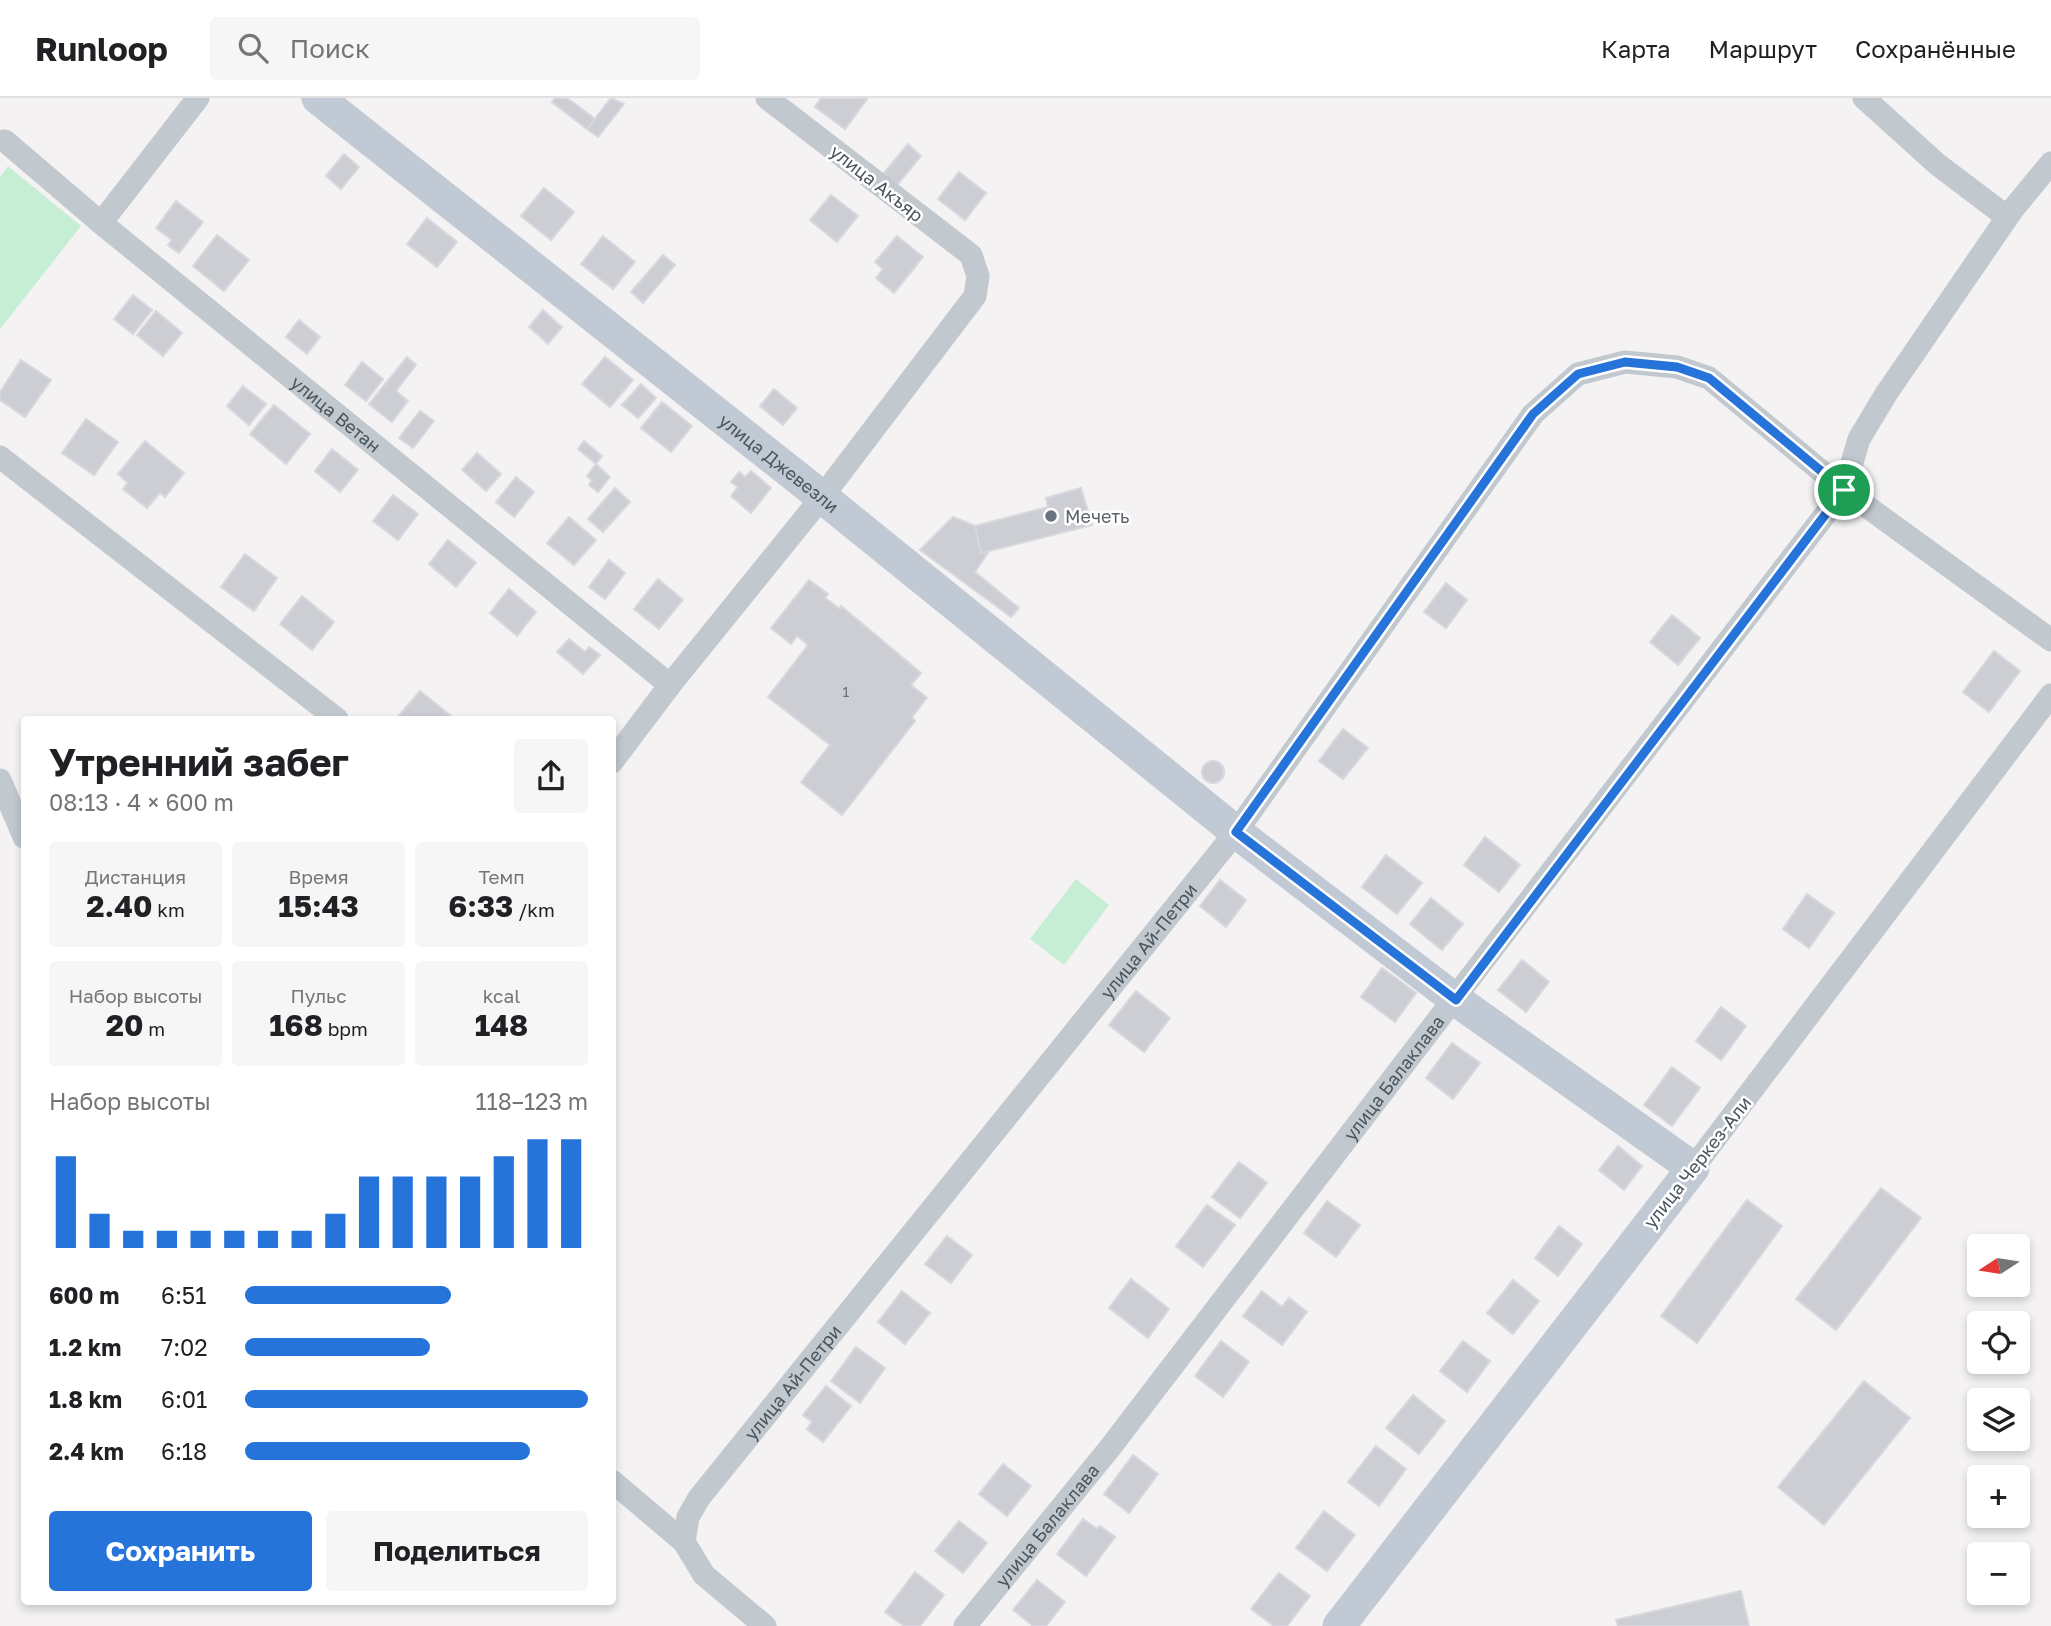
<!DOCTYPE html>
<html lang="ru">
<meta charset="utf-8">
<style>
body{margin:0;font-family:"Golos Text",sans-serif;background:#f6f6f6;color:#202124;height:100vh;display:flex;flex-direction:column;font-size:26px;white-space:nowrap}
*{box-sizing:border-box;margin:0}
p{font-size:23px;color:#757577}
.icon{flex:none;width:38px;height:38px;fill:none;stroke:currentColor;stroke-width:2;stroke-linecap:round;stroke-linejoin:round}
.map{position:relative;flex:1;overflow:hidden}
.panel{position:absolute;left:21px;top:618px;width:595px;height:889px;display:flex;flex-direction:column;background:#fff;border-radius:7px;box-shadow:0 4px 10px #0003}
.panel>*{flex:none}
.needle{width:46px;rotate:258deg}
.controls{position:absolute;left:1967px;top:1136px;display:grid;gap:14px}
.controls a{display:grid;place-items:center;width:63px;height:63px;border-radius:7px;background:#fff;box-shadow:0 4px 10px #0003;font-size:35px}
.pin{position:absolute;display:grid;place-items:center;width:60px;height:60px;color:#fff;margin:-30px;border:4px solid #fff;border-radius:50%;box-shadow:0 2px 7px #0007}
.round{display:grid;place-items:center;flex:none;width:74px;height:74px;border-radius:7px;background:#f6f6f6}
.summary{display:flex;align-items:center;justify-content:space-between;height:119px;padding:0 28px}
h1{font-size:38px;font-weight:700;line-height:52px}
.metrics{display:grid;grid-template-columns:repeat(3,1fr);gap:10px;height:119px;padding:7px 28px}
.metrics div{display:grid;align-content:center;border-radius:7px;background:#f6f6f6;text-align:center}
.metrics b{font-size:30px;font-weight:700}
.metrics small{font-size:19px;font-weight:400}
.metrics p{font-size:19px}
.chart{height:196px;padding:14px 28px}
.chart p{display:flex;justify-content:space-between}
.chart svg{width:100%;height:126px;margin-top:7px;stroke:#2674da;stroke-width:6}
.action{display:flex;gap:14px;margin-top:auto;padding:14px 28px}
.action a{flex:1;height:80px;border-radius:7px;background:#2674da;color:#fff;font-size:28px;font-weight:700;line-height:80px;text-align:center}
.action a+a{background:#f6f6f6;color:#202124}
ul{padding:0 28px;list-style:none;font-size:23px}
li{display:grid;grid-template-columns:112px 84px 1fr;align-items:center;height:52px}
li i{height:18px;border-radius:9px;background:#2674da}
header{display:flex;align-items:center;gap:42px;box-sizing:border-box;height:98px;padding:0 35px;background:#fff;border-bottom:2px solid #e0e0e0}
header strong{font-size:33px}
nav{display:flex;gap:38px;margin-inline-start:auto;font-size:24px}
.search{width:490px;height:63px;background:#f6f6f6;display:flex;align-items:center;gap:18px;box-sizing:border-box;padding:0 24px;border-radius:7px;color:#757577;font-size:26px}
.map>svg:first-child{display:block}
.green{fill:#c5eed5}
.building{fill:#ccced4;stroke:#d6d8dd;stroke-width:2}
.lines{fill:none;stroke-linecap:round;stroke-linejoin:round}
.street{stroke:#c1c9cf;stroke-width:23}
.secondary{stroke:#c1cad4;stroke-width:33}
.route-casing{stroke:#fff;stroke-width:14}
.route{stroke:#2674da;stroke-width:9}
.worship-dot{fill:#6b7280;stroke:#fff;stroke-width:2.5}
.labels{text-anchor:middle;dominant-baseline:central;stroke-width:5;stroke-linejoin:round;paint-order:stroke}
.number-label{font-size:14px;fill:#6b737c}
.street-label{font-size:18px;fill:#4b555e;stroke:#fff}
.worship-label{font-size:18px;fill:#5b616d;stroke:#fff;text-anchor:start}
</style>
<header>
<strong>Runloop</strong>
<div class="search"><svg class="icon" aria-label="search" viewBox="0 0 24 24"><circle cx="10" cy="10" r="6"/><path d="M15 15l6 6"/></svg>Поиск</div>
<nav><a>Карта</a><a>Маршрут</a><a>Сохранённые</a></nav>
</header>
<div class="map">
<svg width="2051" height="1528" viewBox="0 0 2051 1528">
<rect width="100%" height="100%" fill="#f4f2f2"/>
<path class="green" d="M8 68 81 128 0 231V79Z
M1076 781 1109 807 1064 867 1030 841Z"/>
<path class="building" d="M555 0H567L595 21 587 31 552 4Z
M611 0 624 6 598 39 587 31Z
M821 0H865L867 1 845 31 815 9Z
M908 46 921 58 897 87 883 76Z
M344 56 359 69 341 91 326 78Z
M959 74 986 95 965 122 938 101Z
M544 90 574 114 551 142 521 118Z
M831 97 858 118 837 144 810 122Z
M176 103 203 124 179 155 168 147 172 142 156 130Z
M427 120 457 144 437 169 407 146Z
M217 137 249 162 224 193 193 168Z
M603 138 635 164 613 191 581 166Z
M897 138 923 159 894 195 876 180 883 171 875 164Z
M663 157 675 167 643 205 631 194Z
M133 197 152 212 133 236 114 221Z
M543 212 562 229 548 246 529 229Z
M156 213 182 235 163 258 137 237Z
M299 222 320 239 307 256 286 239Z
M407 259 416 267 396 293 408 303 392 324 369 306Z
M605 259 633 282 610 309 582 286Z
M21 262 51 282 25 319 0 302V294Z
M362 264 383 281 366 303 345 287Z
M641 286 656 300 638 320 622 307Z
M243 288 266 306 249 327 227 308Z
M774 291 797 310 783 327 760 308Z
M662 304 692 328 671 354 641 330Z
M274 307 310 336 286 366 250 336Z
M420 313 434 323 413 350 399 340Z
M86 321 118 344 94 377 62 355Z
M145 343 184 375 165 399 160 395 147 410 123 391 128 385 118 376Z
M584 343 602 358 596 366 578 351Z
M332 351 358 372 340 394 315 373Z
M477 355 501 376 486 393 462 372Z
M596 366 610 379 598 394 589 387 592 382 587 378Z
M751 373 771 390 751 415 731 398 738 389 731 384 739 374 745 379Z
M516 379 534 394 514 419 496 404Z
M615 390 630 404 603 434 588 421Z
M1081 390 1092 427 981 455 975 428 1048 409 1046 400Z
M393 397 418 416 398 442 373 423Z
M569 419 596 442 574 467 547 445Z
M953 419 975 428 981 455 989 453 975 474 1019 510 1011 519 920 452Z
M448 442 476 465 456 489 429 466Z
M245 456 277 480 254 513 221 489Z
M609 462 625 475 605 501 589 489Z
M658 481 683 502 659 531 634 511Z
M809 482 828 496 825 500 840 511 841 508 921 575 911 587 927 600 912 619 915 623 842 717 801 684 830 647 768 599 808 547 797 538 791 546 771 530Z
M1446 485 1467 502 1446 530 1424 514Z
M509 491 536 514 517 538 490 515Z
M302 498 334 524 312 552 280 526Z
M1672 517 1700 540 1678 567 1650 544Z
M569 541 585 554 589 549 600 557 583 576 557 554Z
M1994 553 2020 573 1989 614 1963 594Z
M420 593 451 618 448 621H396Z
M1343 631 1368 650 1343 681 1319 663Z
M1202 674a11 11 0 1 1 22 0a11 11 0 1 1-22 0Z
M1485 739 1520 767 1499 794 1464 767Z
M1386 757 1422 785 1397 816 1362 789Z
M1220 782 1246 802 1226 829 1200 808Z
M1807 796 1834 815 1809 850 1783 831Z
M1431 800 1463 826 1442 852 1410 826Z
M1522 862 1549 884 1526 914 1498 892Z
M1382 870 1416 895 1395 924 1361 899Z
M1136 893 1170 920 1144 954 1109 927Z
M1721 909 1746 928 1721 962 1696 943Z
M1452 945 1480 965 1453 1001 1426 980Z
M1672 969 1700 990 1672 1028 1644 1007Z
M1618 1048 1642 1068 1624 1092 1599 1072Z
M1239 1064 1267 1085 1240 1120 1212 1099Z
M1881 1090 1921 1120 1836 1232 1796 1201Z
M1747 1102 1782 1128 1697 1245 1661 1218Z
M1327 1103 1360 1127 1336 1159 1304 1135Z
M1207 1107 1235 1127 1203 1169 1176 1148Z
M1559 1128 1582 1146 1558 1178 1535 1160Z
M947 1138 972 1157 951 1185 925 1166Z
M1131 1181 1169 1211 1148 1240 1109 1210Z
M1513 1182 1539 1203 1513 1236 1487 1215Z
M902 1193 930 1215 905 1246 878 1224Z
M1262 1193 1282 1209 1289 1200 1307 1214 1282 1247 1243 1218Z
M1221 1243 1249 1264 1223 1299 1195 1278Z
M1463 1243 1490 1263 1467 1294 1440 1273Z
M856 1249 885 1270 860 1305 831 1283Z
M1864 1283 1910 1320 1824 1427 1778 1389Z
M826 1288 851 1308 823 1344 807 1331 812 1324 803 1317Z
M1413 1297 1445 1323 1419 1356 1386 1330Z
M1376 1348 1406 1371 1379 1408 1348 1384Z
M1133 1357 1158 1376 1129 1415 1104 1396Z
M1003 1366 1031 1388 1007 1418 979 1396Z
M1324 1413 1355 1437 1327 1473 1296 1450Z
M1083 1421 1097 1431 1100 1428 1115 1439 1086 1478 1057 1456Z
M959 1423 987 1445 963 1475 935 1453Z
M915 1474 944 1497 920 1528H904L885 1514Z
M1279 1475 1310 1498 1287 1528H1274L1251 1511Z
M1037 1482 1065 1504 1046 1528H1033L1013 1512Z
M1741 1493 1749 1528H1618L1616 1522Z"/>
<g class="lines">
<g class="street">
<path d="M1864 0 1937 66 2007 119"/>
<path id="s1" d="M5 43 101 125 670 587"/>
<path d="M101 125 198 0"/>
<path d="M0 359 337 621"/>
<path d="M612 664 670 587 822 399 975 198 978 178 971 157 767 0"/>
<path d="M0 682 24 739"/>
<path d="M1693 1070 2051 597"/>
<path d="M612 1383 684 1444 704 1477 765 1528"/>
<path id="s2" d="M684 1444 688 1419 699 1400 1236 734 1533 316 1578 276 1625 264 1677 269 1709 280 1844 392 2051 542"/>
<path id="s3" d="M965 1528 1109 1351 1844 392 1859 341 1886 296 2013 111 2051 65"/>
</g>
<path class="secondary" id="s4" d="M318 0 822 399 1236 734 1456 902 1693 1070 1339 1528"/>
</g>
<g class="lines">
<g class="route-casing">
<path id="route" d="M1625 264 1677 269 1709 280 1844 392 1456 902 1236 734 1533 316 1578 276Z"/>
</g>
<use href="#route" class="route"/>
</g>
<circle class="worship-dot" cx="1051" cy="418" r="7"/>
<g class="labels">
<g class="number-label">
<text x="846" y="593">1</text>
</g>
<g class="street-label">
<text transform="translate(877 85) rotate(38)">улица Акъяр</text>
<text stroke="none"><textPath href="#s1" startOffset="429">улица Ветан</textPath></text>
<text stroke="none"><textPath href="#s4" startOffset="588">улица Джевезли</textPath></text>
<text stroke="none"><textPath href="#s2" startOffset="763">улица Ай-Петри</textPath></text>
<text stroke="none"><textPath href="#s3" startOffset="696">улица Балаклава</textPath></text>
<text transform="translate(1697 1064) rotate(-52)">улица Черкез-Али</text>
<text stroke="none"><textPath href="#s2" startOffset="196">улица Ай-Петри</textPath></text>
<text stroke="none"><textPath href="#s3" startOffset="130">улица Балаклава</textPath></text>
</g>
<g class="worship-label">
<text x="1065" y="418">Мечеть</text>
</g>
</g>
</svg>
<div class="controls">
<a><svg class="needle" viewBox="-14 -14 28 28"><path d="M0-13l5 13h-10z" fill="#e53935"/><path d="M0 13l5-13h-10z" fill="#757577"/></svg></a>
<a><svg class="icon" aria-label="locate" viewBox="0 0 24 24"><circle cx="12" cy="12" r="6"/><path d="M12 2v4M12 18v4M2 12h4M18 12h4"/></svg></a>
<a><svg class="icon" aria-label="layers" viewBox="0 0 24 24"><path d="M12 4l9 5-9 5-9-5zM3 14l9 5 9-5"/></svg></a>
<a>+</a>
<a>−</a>
</div>
<div class="pin" style="left:1844px;top:392px;background:#1e9e55"><svg class="icon" aria-label="arrive" viewBox="0 0 24 24"><path d="M6 21V4h12l-3 4 3 4H6"/></svg></div>
<section class="panel">
<div class="summary"><div><h1>Утренний забег</h1><p>08:13 · 4 × 600 m</p></div><a class="round"><svg class="icon" aria-label="share" viewBox="0 0 24 24"><path d="M12 15V3M7 8l5-5 5 5M5 13v7h14v-7"/></svg></a></div>
<div class="metrics">
<div><p>Дистанция</p><b>2.40<small> km</small></b></div>
<div><p>Время</p><b>15:43</b></div>
<div><p>Темп</p><b>6:33<small> /km</small></b></div>
</div>
<div class="metrics">
<div><p>Набор высоты</p><b>20<small> m</small></b></div>
<div><p>Пульс</p><b>168<small> bpm</small></b></div>
<div><p>kcal</p><b>148</b></div>
</div>
<div class="chart"><p><span>Набор высоты</span>118–123 m</p>
<svg viewBox="0 0 160 44" preserveAspectRatio="none"><path d="M5 44V12M15 44V32M25 44V38M35 44V38M45 44V38M55 44V38M65 44V38M75 44V38M85 44V32M95 44V19M105 44V19M115 44V19M125 44V19M135 44V12M145 44V6M155 44V6"/></svg>
</div>
<ul>
<li><b>600 m</b>6:51<i style="width:60%"></i></li>
<li><b>1.2 km</b>7:02<i style="width:54%"></i></li>
<li><b>1.8 km</b>6:01<i style="width:100%"></i></li>
<li><b>2.4 km</b>6:18<i style="width:83%"></i></li>
</ul>
<div class="action"><a>Сохранить</a><a>Поделиться</a></div>
</section>
</div>
